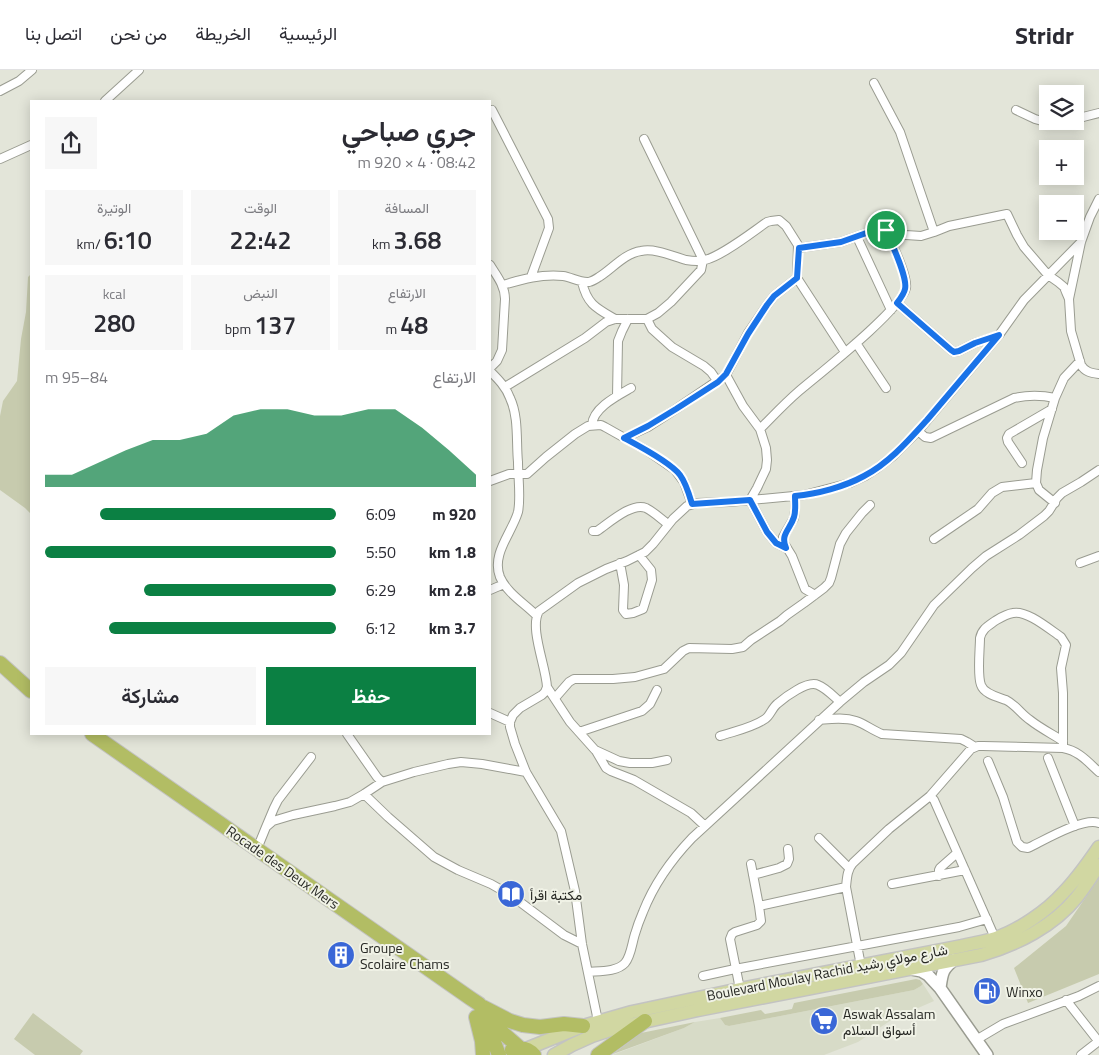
<!DOCTYPE html>
<html lang="ar">
<meta charset="utf-8">
<style>
body{margin:0;font-family:"Titillium Web",Vazirmatn,sans-serif;background:#f7f7f7;color:#2b2b33;direction:rtl;height:100vh;display:flex;flex-direction:column;font-size:19px;white-space:nowrap}
*{box-sizing:border-box;margin:0}
p{font-size:16px;color:#7c7c81}
.icon{flex:none;width:28px;height:28px;fill:none;stroke:currentColor;stroke-width:2;stroke-linecap:round;stroke-linejoin:round}
.map{position:relative;flex:1;overflow:hidden;direction:ltr}
.drawer{position:absolute;left:30px;top:30px;width:461px;height:635px;display:flex;flex-direction:column;background:#fff;border-radius:0px;box-shadow:0 2px 12px #0003;direction:rtl}
.drawer>*{flex:none}
.buttons{position:absolute;left:1039px;top:15px;display:grid;gap:10px}
.buttons a{display:grid;place-items:center;width:45px;height:45px;border-radius:0px;background:#fff;box-shadow:0 2px 12px #0003;font-size:25px}
.pin{position:absolute;display:grid;place-items:center;width:42px;height:42px;color:#fff;margin:-21px;border:2px solid #fff;border-radius:50%;box-shadow:0 1px 5px #0007}
.round{display:grid;place-items:center;flex:none;width:52px;height:52px;border-radius:0px;background:#f7f7f7}
.head{display:flex;align-items:center;justify-content:space-between;height:85px;padding:0 15px}
h1{font-size:28px;font-weight:600;line-height:38px}
.metrics{display:grid;grid-template-columns:repeat(3,1fr);gap:8px;height:85px;padding:5px 15px}
.metrics div{display:grid;align-content:center;border-radius:0px;background:#f7f7f7;text-align:center}
.metrics b{font-size:25px;font-weight:600}
.metrics small{font-size:14px;font-weight:400}
.metrics p{font-size:14px}
.chart{height:140px;padding:10px 15px}
.chart p{display:flex;justify-content:space-between}
.chart svg{width:100%;height:90px;margin-top:5px;fill:#0b8043;opacity:.7}
.action{display:flex;gap:10px;margin-top:auto;padding:10px 15px}
.action a{flex:1;height:58px;border-radius:0px;background:#0b8043;color:#fff;font-size:20px;font-weight:600;line-height:58px;text-align:center}
.action a+a{background:#f7f7f7;color:#2b2b33}
ul{padding:0 15px;list-style:none;font-size:16px}
li{display:grid;grid-template-columns:80px 60px 1fr;align-items:center;height:38px}
li i{height:12px;border-radius:6px;background:#0b8043}
header{display:flex;align-items:center;gap:30px;box-sizing:border-box;height:70px;padding:0 25px;background:#fff;border-bottom:1px solid #e1e1e2}
header strong{font-size:24px}
nav{display:flex;gap:28px;margin-inline-start:auto;font-size:18px}
.map>svg:first-child{display:block}
.built{fill:#d7dbc7}
.green{fill:#c7cbae}
.lines{fill:none;stroke-linecap:round;stroke-linejoin:round}
.street-casing{stroke:#9a9c91;stroke-width:10}
.secondary-casing{stroke:#9a9c91;stroke-width:14}
.primary-casing{stroke:#c3c3c2;stroke-width:15}
.highway-casing{stroke:#c3c3c2;stroke-width:16}
.street{stroke:#fff;stroke-width:8}
.secondary{stroke:#fff;stroke-width:11}
.primary{stroke:#d1d7a2;stroke-width:12}
.highway{stroke:#b2bd64;stroke-width:14}
.route-casing{stroke:#fff;stroke-width:10}
.route{stroke:#1a73e8;stroke-width:6}
.labels{text-anchor:middle;dominant-baseline:central;stroke-width:4;stroke-linejoin:round;paint-order:stroke}
.street-label{font-size:14px;fill:#272824;stroke:#f0f2e6}
.poi-label{font-size:14px;fill:#272824;stroke:#f0f2e6;text-anchor:start}
</style>
<header>
<strong>Stridr</strong>
<nav><a>الرئيسية</a><a>الخريطة</a><a>من نحن</a><a>اتصل بنا</a></nav>
</header>
<div class="map">
<svg width="1099" height="985" viewBox="0 0 1099 985">
<rect width="100%" height="100%" fill="#e3e5d9"/>
<path class="built" d="M923 914 934 931 893 949 858 972 824 985H612L684 958 695 952 720 948 725 955 729 956 914 920 921 916Z"/>
<path class="green" d="M31 204V444L25 438 0 420V346L3 331 17 311 21 269 26 242 28 207Z
M1099 808V904L1028 933 1014 898 1066 856Z
M916 909 920 910 923 914 921 916 914 920 729 956 725 955 720 948 761 940 765 944 792 939 794 933Z
M33 943 83 981 80 985H35L14 969Z
M695 952 684 958 613 984 641 963Z"/>
<g class="lines">
<g class="street-casing">
<path id="street" d="M874 13 900 62 934 162
M0 21 19 11 32 0
M105 31 139 0
M492 40 548 149 549 158 531 207
M1016 40 1035 49 1056 55 1073 51
M1075 51 1083 47 1099 43
M0 89 31 75
M857 167 891 240
M799 178 841 172 872 161 880 160H886L906 165 921 166 934 162 949 156 1007 144 1017 165 1024 177 1048 205 1058 212 1064 217 1066 222 1069 229 1071 261 1081 295C1085 302 1091 303 1099 304
M490 195C497 206 505 216 505 229L502 280 497 291 490 298
M582 212C587 234 596 238 615 249
M503 215C523 209 541 204 563 206 571 207 580 213 589 212 593 211 596 209 599 207 612 199 625 183 641 181 655 178 672 186 686 190 692 191 698 192 705 190 722 186 751 163 767 152L771 151 779 150 786 156 798 175 797 208 845 282
M1069 229 1081 172 1090 147 1099 129
M897 233 951 280 954 282 959 281 975 273 998 266
M647 249 652 259 672 277 704 296 711 302 718 312
M856 273 886 318
M490 301C498 309 506 317 510 328 519 347 516 372 518 392 518 407 521 428 518 442 512 463 491 484 500 507 507 523 524 533 536 545
M726 305 743 336 760 359 766 378 767 390 766 399 757 418 750 430 767 462 776 473 786 478
M505 317 585 268 606 252 615 249H647L658 243 671 232 701 200 703 190 644 69
M617 326 618 271 622 261 628 249
M592 355C593 338 617 326 631 318
M760 359C773 346 785 333 799 321 819 304 901 240 906 218 908 206 891 172 886 160
M918 361 925 367 931 368 1014 328C1028 325 1041 325 1055 328
M624 368 648 357 676 339 726 305 748 263 767 235 774 226 797 208
M1022 393 1008 372 1007 368 1009 364 1052 339
M490 411 509 404H527L546 387 575 364 588 356 601 355 605 357 646 380 675 400 684 412 692 434
M795 426V441L794 448 783 467 784 473 792 486 805 519 815 525
M1055 433 1039 420 1036 413 1037 400 1043 368 1055 328 1064 308 1080 291
M593 461H597C609 453 632 432 646 438 654 442 661 449 668 454
M934 469 978 439 992 423 1002 417 1036 413
M620 493 624 515 623 540 626 544 633 543 643 539 652 510 651 500 639 485
M1080 493 1099 486
M490 520 504 514
M547 617 570 652 595 680 619 691 630 693H652L667 690
M555 628 569 612 574 609H613L635 607 664 599 683 581 689 578 732 579 743 577 751 570 780 551 787 545 804 533 824 518 829 513 831 508 840 474 846 463 862 443 870 435
M490 643 510 652
M819 650C831 649 844 647 856 651 865 654 872 660 882 664L961 669 967 672 975 677
M579 662 642 641 650 634 657 620
M347 664 377 707 382 712
M720 666C735 661 752 658 765 649 770 646 772 638 777 634 785 627 808 610 818 615 826 618 833 626 840 632
M1063 671C1052 664 1040 658 1030 650 1021 644 1016 635 1006 630 998 627 984 624 981 615 977 605 980 579 980 568 982 559 988 556 995 551 1000 548 1006 544 1013 543 1027 540 1049 559 1061 567L1066 575 1061 598 1063 623V678
M596 681 606 698 611 701 634 710 691 743 705 756
M1048 688 1075 756
M988 691 1003 727 1017 772 1022 777 1028 778C1043 771 1083 747 1099 753
M364 724 388 747 434 787 458 800 491 814 512 826 564 865 582 874
M930 726 934 730 995 868
M266 757 274 738 278 730 311 687
M819 768 849 798
M257 779 266 757 273 751 293 745 335 736 350 732 364 724 382 712 414 702 448 694 461 692 482 694 526 702
M753 805 779 798 787 794 789 789 788 779
M939 806V800L940 798 957 783
M892 814 965 800
M759 836 846 817
M861 896 846 817C847 808 847 800 853 793L889 759 930 726 971 679 978 676H983L1063 678C1079 681 1087 691 1099 702
M588 902C599 901 617 902 625 893 631 886 632 873 635 864 637 857 640 849 643 842 654 814 671 790 692 768L840 632 864 612 889 595 901 583 934 535 972 498 986 486 1019 465 1044 446 1049 441 1057 428 1062 423 1081 412 1099 400
M703 906 735 899 959 857 987 849
M740 919 730 869 732 864 735 862 757 855 761 851 759 836 751 794
M1066 930 1099 972
M598 951 582 874 575 821 561 761 526 702 515 674 510 657V652L513 645 520 638 542 625 545 622 547 617C546 596 529 558 539 541L578 513 606 499 627 491 645 482 653 474 673 449 687 436 697 433 729 432 804 425 850 413 865 406 876 399 893 386 918 361 999 265 1024 230 1081 172
M976 970 1003 954 1079 926 1099 916
M1081 985 1099 971"/>
</g>
<g class="secondary-casing">
<path id="secondary" d="M911 899 921 901 928 905 940 918 987 985
M940 918C942 904 942 899 954 890"/>
</g>
<g class="primary-casing">
<path id="primary" d="M526 979 583 956 632 942 740 919 962 876C973 873 985 872 996 868 1019 860 1047 841 1063 823 1077 809 1088 793 1099 777
M554 985 572 975 592 966 616 958 698 940 981 885C1016 875 1054 856 1077 827 1085 817 1092 806 1099 795"/>
</g>
<g class="highway-casing">
<path id="highway" d="M0 593 31 621
M92 664 470 928 479 934 497 958 520 978
M483 937 510 951 523 955 540 957 564 954 583 956
M476 947 482 971 483 985
M485 949 499 985
M512 980C521 977 528 978 534 985
M598 985 645 951"/>
</g>
<use href="#street" class="street"/>
<use href="#secondary" class="secondary"/>
<use href="#primary" class="primary"/>
<use href="#highway" class="highway"/>
</g>
<g class="lines">
<g class="route-casing">
<path id="route" d="M880 160H886C891 173 908 207 905 219 904 224 900 229 897 233L951 280 954 282 959 281 975 273 999 265C975 293 951 322 927 350 908 371 889 393 864 406 844 417 817 424 795 426 795 433 796 441 794 447 790 460 780 464 786 478L776 473 767 462 750 430 692 434C689 424 686 413 680 405 670 392 639 376 624 368L648 356 676 339 718 312 726 304 748 264 767 235 774 226 797 208 799 178 841 172 872 161Z"/>
</g>
<use href="#route" class="route"/>
</g>
<defs>
<g id="library-disc" transform="scale(1.4375)"><circle r="9.5" fill="#3a67d7" stroke="#f0f2e6"/><path d="M-6-4Q-3-5.5-.7-3.5V5Q-3 3-6 4ZM6-4Q3-5.5 .7-3.5V5Q3 3 6 4Z" fill="#fff"/></g>
<g id="building-disc" transform="scale(1.4375)"><circle r="9.5" fill="#3a67d7" stroke="#f0f2e6"/><path d="M-4-6H4V6H1V3H-1V6H-4ZM-2.5-4.3h1.7v1.8h-1.7ZM.8-4.3h1.7v1.8H.8ZM-2.5-1h1.7V.8h-1.7ZM.8-1h1.7V.8H.8Z" fill="#fff"/></g>
<g id="fuel-disc" transform="scale(1.4375)"><circle r="9.5" fill="#3a67d7" stroke="#f0f2e6"/><path d="M-5.5-6h7V0h2V4h1.3V-2.5L3-4.5l.8-.8L6-3V5H2.5V1h-1V6h-7ZM-4.2-4.7v3.2H.2V-4.7Z" fill="#fff"/></g>
<g id="supermarket-disc" transform="scale(1.4375)"><circle r="9.5" fill="#3a67d7" stroke="#f0f2e6"/><path d="M-6-5.5h2.5l.6 2H6L4.5 2H-2.5L-4.4-4H-6ZM-1.5 3.2a1.3 1.3 0 1 0 .1 0ZM3 3.2a1.3 1.3 0 1 0 .1 0Z" fill="#fff"/></g>
</defs>
<g fill-rule="evenodd">
<use href="#library-disc" x="511" y="824"/>
<use href="#building-disc" x="341" y="885"/>
<use href="#fuel-disc" x="987" y="921"/>
<use href="#supermarket-disc" x="824" y="951"/>
</g>
<g class="labels">
<g class="street-label">
<text transform="translate(283 797) rotate(35)">Rocade des Deux Mers</text>
<text transform="translate(827 902) rotate(-11)">Boulevard Moulay Rachid شارع مولاي رشيد</text>
</g>
<g class="poi-label">
<text x="530" y="824">مكتبة اقرأ</text>
<text x="360" y="877">Groupe<tspan x="360" dy="16">Scolaire Chams</tspan></text>
<text x="1006" y="921">Winxo</text>
<text x="843" y="943">Aswak Assalam<tspan x="843" dy="16">أسواق السلام</tspan></text>
</g>
</g>
</svg>
<div class="buttons">
<a><svg class="icon" aria-label="layers" viewBox="0 0 24 24"><path d="M12 4l9 5-9 5-9-5zM3 14l9 5 9-5"/></svg></a>
<a>+</a>
<a>−</a>
</div>
<div class="pin" style="left:886px;top:160px;background:#1e9e55"><svg class="icon" aria-label="arrive" viewBox="0 0 24 24"><path d="M6 21V4h12l-3 4 3 4H6"/></svg></div>
<section class="drawer">
<div class="head"><div><h1>جري صباحي</h1><p>08:42 · 4 × 920 m</p></div><a class="round"><svg class="icon" aria-label="share" viewBox="0 0 24 24"><path d="M12 15V3M7 8l5-5 5 5M5 13v7h14v-7"/></svg></a></div>
<div class="metrics">
<div><p>المسافة</p><b>3.68<small> km</small></b></div>
<div><p>الوقت</p><b>22:42</b></div>
<div><p>الوتيرة</p><b>6:10<small> /km</small></b></div>
</div>
<div class="metrics">
<div><p>الارتفاع</p><b>48<small> m</small></b></div>
<div><p>النبض</p><b>137<small> bpm</small></b></div>
<div><p>kcal</p><b>280</b></div>
</div>
<div class="chart"><p><span>الارتفاع</span>84–95 m</p>
<svg viewBox="0 0 160 44" preserveAspectRatio="none"><path d="M0 44V38L10 38L20 32L30 26L40 21L50 21L60 18L70 9L80 6L90 6L100 9L110 9L120 6L130 6L140 15L150 26L160 38V44z"/></svg>
</div>
<ul>
<li><b>920 m</b>6:09<i style="width:81%"></i></li>
<li><b>1.8 km</b>5:50<i style="width:100%"></i></li>
<li><b>2.8 km</b>6:29<i style="width:66%"></i></li>
<li><b>3.7 km</b>6:12<i style="width:78%"></i></li>
</ul>
<div class="action"><a>حفظ</a><a>مشاركة</a></div>
</section>
</div>
